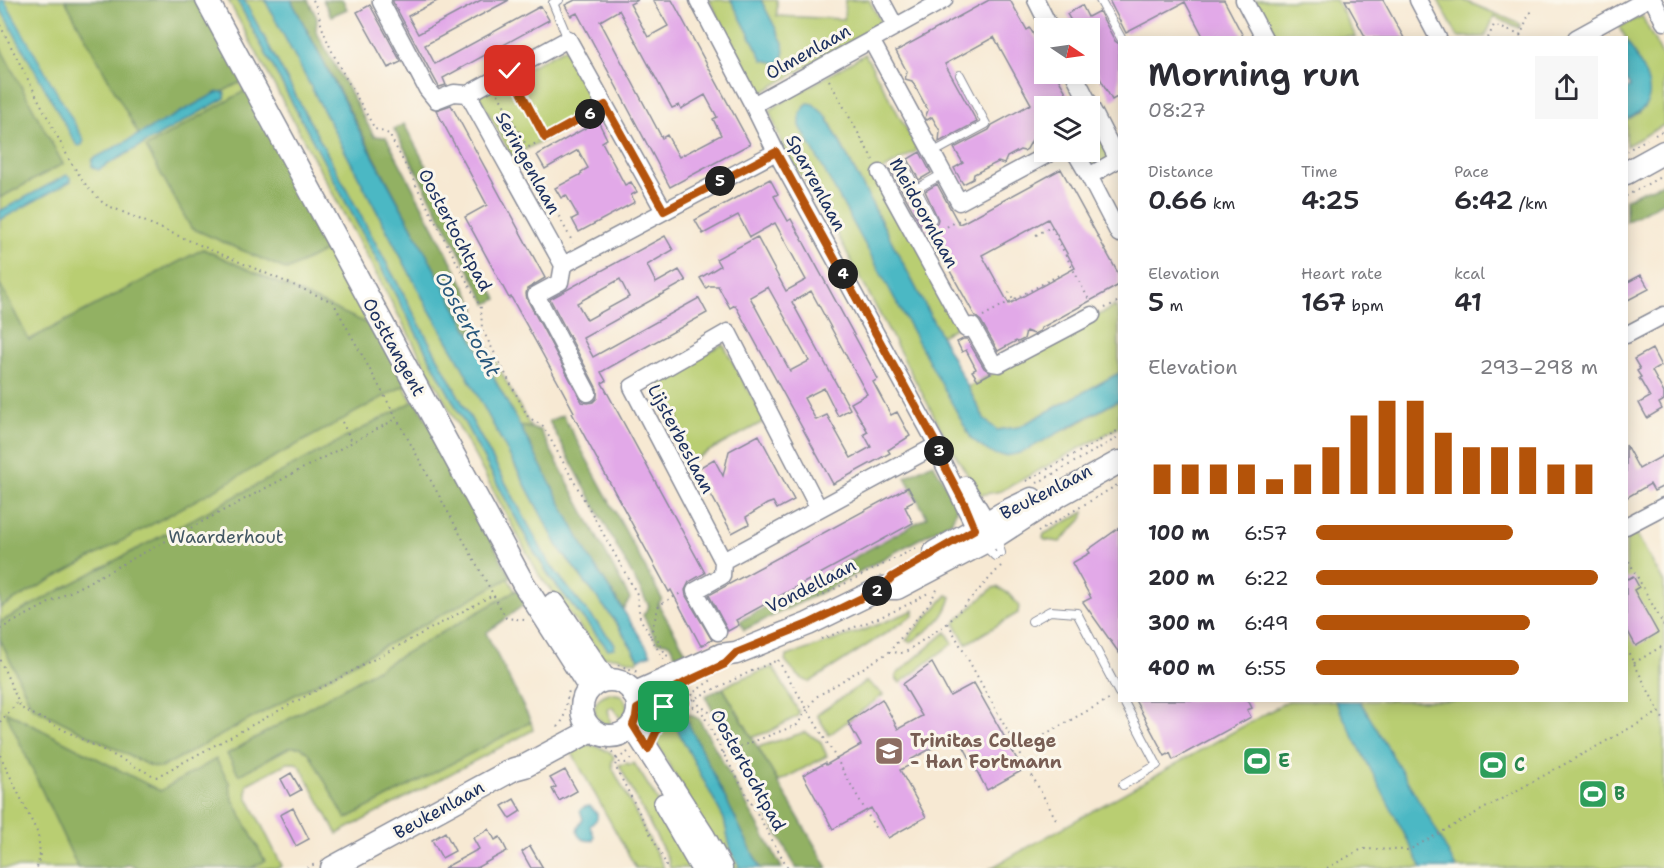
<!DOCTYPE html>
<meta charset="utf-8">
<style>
body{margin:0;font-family:"Shantell Sans",sans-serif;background:#f7f7f7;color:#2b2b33;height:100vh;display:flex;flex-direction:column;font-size:22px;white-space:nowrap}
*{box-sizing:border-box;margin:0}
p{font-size:20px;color:#7c7c81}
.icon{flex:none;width:33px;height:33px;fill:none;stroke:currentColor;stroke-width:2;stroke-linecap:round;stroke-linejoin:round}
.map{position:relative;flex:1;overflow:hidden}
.panel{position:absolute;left:1118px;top:36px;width:510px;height:666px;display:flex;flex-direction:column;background:#fff;border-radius:0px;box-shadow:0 3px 15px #0003}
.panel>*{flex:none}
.needle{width:39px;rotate:103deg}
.tools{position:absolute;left:1034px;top:18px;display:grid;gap:12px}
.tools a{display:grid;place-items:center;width:66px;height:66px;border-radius:0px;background:#fff;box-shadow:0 3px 15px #0003;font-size:30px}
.pin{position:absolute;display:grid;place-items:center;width:51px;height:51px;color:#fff;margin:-26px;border-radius:12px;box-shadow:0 3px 9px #0006}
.km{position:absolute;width:30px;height:30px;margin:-15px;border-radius:50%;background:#222;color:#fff;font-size:16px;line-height:30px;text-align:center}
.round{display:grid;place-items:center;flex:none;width:63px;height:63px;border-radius:0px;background:#f7f7f7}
.headline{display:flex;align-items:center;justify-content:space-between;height:102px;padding:0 30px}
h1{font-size:33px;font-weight:600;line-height:45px}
.stats{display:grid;grid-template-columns:repeat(3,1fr);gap:9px;height:102px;padding:6px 30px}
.stats div{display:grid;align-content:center}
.stats b{font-size:26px;font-weight:600}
.stats small{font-size:16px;font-weight:400}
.stats p{font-size:16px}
.chart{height:168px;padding:12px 30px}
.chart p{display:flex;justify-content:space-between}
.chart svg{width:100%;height:108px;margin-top:6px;stroke:#b45309;stroke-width:6}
ul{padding:0 30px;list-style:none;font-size:20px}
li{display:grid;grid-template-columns:96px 72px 1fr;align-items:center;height:45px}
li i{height:15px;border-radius:8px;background:#b45309}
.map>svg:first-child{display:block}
.green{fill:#b9ce72;stroke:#6a7e68;stroke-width:1.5}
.forest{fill:#92b164;stroke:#567061;stroke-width:1.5}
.water{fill:#4bb8c4;stroke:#337491;stroke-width:1.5}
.building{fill:#e2a9e8;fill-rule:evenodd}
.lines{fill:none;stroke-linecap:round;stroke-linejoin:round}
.lane-casing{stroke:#898c98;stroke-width:10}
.street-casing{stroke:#898c98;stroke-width:19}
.secondary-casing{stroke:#898c98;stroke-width:25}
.path{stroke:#898c98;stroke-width:2;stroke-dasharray:1.5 4.5;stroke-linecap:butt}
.lane{stroke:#fff;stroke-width:8}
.street{stroke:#fff;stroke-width:16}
.secondary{stroke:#fff;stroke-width:22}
.route-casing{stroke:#fff;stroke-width:12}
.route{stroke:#b45309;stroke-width:8}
.labels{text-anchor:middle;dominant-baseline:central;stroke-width:6;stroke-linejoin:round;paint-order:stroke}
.street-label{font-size:18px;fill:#1b2f5e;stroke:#fbf7ec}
.park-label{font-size:18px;fill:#425763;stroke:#fbf7ec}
.education-label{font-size:18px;font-weight:bold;fill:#785e54;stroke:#fbf7ec;text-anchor:start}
.leisure-label{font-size:18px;font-weight:bold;fill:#27864d;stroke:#fbf7ec;text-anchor:start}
.water-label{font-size:20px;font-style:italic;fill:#29587d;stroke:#fbf7ec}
</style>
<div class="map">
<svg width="1664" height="868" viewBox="0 0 1664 868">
<rect width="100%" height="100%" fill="#fbf7ec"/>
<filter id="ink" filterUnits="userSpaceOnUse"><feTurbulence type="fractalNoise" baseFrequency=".0167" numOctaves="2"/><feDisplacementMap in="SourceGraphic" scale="12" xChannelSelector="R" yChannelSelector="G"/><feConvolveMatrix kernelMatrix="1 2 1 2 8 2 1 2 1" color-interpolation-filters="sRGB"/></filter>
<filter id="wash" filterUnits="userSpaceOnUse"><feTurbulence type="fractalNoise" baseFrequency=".008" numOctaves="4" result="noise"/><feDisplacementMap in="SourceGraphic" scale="24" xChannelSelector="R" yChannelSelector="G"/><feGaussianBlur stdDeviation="1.35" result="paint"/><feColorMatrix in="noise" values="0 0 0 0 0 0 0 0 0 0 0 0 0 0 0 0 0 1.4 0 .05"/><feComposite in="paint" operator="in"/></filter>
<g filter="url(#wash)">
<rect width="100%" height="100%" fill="#f7e9d3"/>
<path class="green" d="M0 0H195L521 602 481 631 528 723 531 722 533 730 337 834 300 766 296 763H287L247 784V796L282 866 278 868H141L134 855 113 868H0Z
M228 0H237L533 550 552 580 608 649 576 598 549 563 244 0H265L427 306 456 355 559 548 615 621 639 659 636 662 615 657H603L539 575Z
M709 0H731L763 60 778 62 784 56 783 43 761 0H777V16L844 19 845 0H869L882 24 761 93Z
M1255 0H1336L1356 37H1275Z
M1438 0H1463L1520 24 1519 28 1494 17 1485 37H1458Z
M1642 16 1664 59V125L1626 146V120L1640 112 1626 38 1619 27Z
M565 48 598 111 512 157 478 94Z
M865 54 918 150 881 171 963 323 941 336 826 115 808 103 800 113 971 438 1066 430 1119 400V427L1001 491 980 495 953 451 815 193 787 157 769 110Z
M1101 136 1113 159 1094 169 1085 152H1089V142Z
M1115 306 1119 314V373L1019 427 997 430 985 420 968 387Z
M474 321 531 428 520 426 471 336Z
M723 344 765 421 689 462 670 425 679 418 658 379Z
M1084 512V517L1060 542 1045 540 1043 538 1044 534Z
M1636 533 1664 583V868H991L1288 701 1626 700V539Z
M997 587 1008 593 1019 606 1018 613 966 644 955 624 957 620 993 588Z
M947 595 951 597C945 620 932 627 914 640L910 642 906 640Z
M914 610V615L810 682C799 680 791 668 785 660L787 656 867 629Z
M946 632 953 643 900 683 896 678 897 674Z
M773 667 799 712 798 716 768 732 752 737 723 688 735 681Z
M865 682H868L883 695 829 735 817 715 819 713Z
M610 693 621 695C629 704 629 712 623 722L612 707 608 709 611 726H610C590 720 589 698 610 693Z
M675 725 724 819 731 851 740 868H727L656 742 662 730Z
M805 732 820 741 827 756 778 782 758 747Z
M581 745C594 744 605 747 614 757L612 762 613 769 664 868H636L571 751Z
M628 763 629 765 634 763 655 796 695 868H670L668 859 619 765Z"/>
<path class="forest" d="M65 0H199L243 81 222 92H218L139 135Z
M291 0H308L317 18 316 31 374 136 386 137 476 308 471 336 441 282Z
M323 0H343L347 9 331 16Z
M0 47 63 164 0 198Z
M248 89 333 247 287 270 191 228 146 147Z
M404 124 497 299 487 304 394 129Z
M1664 183V201L1626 222V199L1642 191Z
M203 249 377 328 407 384 0 608V284L29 340Z
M416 400 511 577 161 768 150 766 32 707 0 639V622Z
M563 415 662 599 658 604 686 652 676 656 669 643 657 642 643 615 649 606 549 421Z
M520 426 540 430 630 599 623 609 588 556Z
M933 463 955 502 956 511 952 521 826 590 744 630 740 621 927 517 905 477Z
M517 590 526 603 486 633 531 722 346 819 309 753 301 747H290L239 775 227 754Z
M723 688 828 868H796L705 696Z
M677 708 699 719 782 868H760L684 716Z
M5 711 160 791 216 759 230 784 229 785 232 798 265 861 251 868H136L135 866 127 865 121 868H78Z"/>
<path class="water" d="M0 0H4L84 140 82 145 79 146 76 144 0 8Z
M237 0H244L549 563 576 598 615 644 614 648 608 649 552 580 533 550Z
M265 0H291L361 134 520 426 588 555 651 654 639 659 615 621 559 548 456 355 427 306Z
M731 0H761L783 43 784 56 778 63 763 60Z
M1626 39C1635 56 1659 88 1645 106 1641 112 1633 116 1626 120V90L1630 87 1626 80Z
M218 92H222L225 93V98L98 170 92 166V161L93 159Z
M808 103 813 104 826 116 985 420 997 430 1019 427 1119 373V400L1023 452C998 460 990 455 971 438L800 126V113Z
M67 175 71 178V181L0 220V211Z
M1335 701H1360L1433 824 1456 868H1422Z
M677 708 684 715 760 868H740L731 851 724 819 675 725 672 712Z
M590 806 597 814V819L590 826 594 836 593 840C585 842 575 837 578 828 578 826 582 821 583 819L580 810 584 807Z"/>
<g id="blocks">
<path class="building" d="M393 0H439L408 16 418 34 481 0H509L425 45 435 64 541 6 549 20 443 78 446 85 439 87 393 2Z
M575 0H638L630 4 648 37 668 26 653 0H672L750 144 670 187 577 13 571 16 565 5ZM619 10 672 108 679 105 681 109 705 95 717 117 713 119 721 135 679 157 667 135 662 138 600 21Z
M989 0H1010L1027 30 1030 28 1044 52V74H1062L1059 80 1074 106H1044V144L1032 140 1027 149 1024 151 1020 150 1007 157 1004 164 998 162 974 174 973 179 963 184 954 168 963 163 954 148 989 130 992 125 1031 104 994 37 945 64 977 122 939 142 940 131 932 117 927 120 925 118 928 110 912 81 905 79 907 72 896 51Z
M1109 0H1224L1244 38H1204L1185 2 1126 33Z
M1345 0H1383L1404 38H1366Z
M370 5 401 62 388 68 357 12Z
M1082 5 1088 17 1099 11 1115 41 1119 44V96L1112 100 1089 58V28H1060V26L1071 21 1067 14Z
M451 105 545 278 527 289 526 294 527 299 582 402 588 403 593 402 597 398V389L550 299 665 236 673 250 647 265 656 283 679 270 686 281 583 338 593 357 699 298 707 313 601 372 606 381 602 383 705 573 689 582 685 590 686 596 712 640 701 646 671 590 669 592 572 413 574 412 559 384 511 297 509 298 465 217 487 205 436 110ZM620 279 629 297 587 320 577 303Z
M598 121 607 139 602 142 625 185 631 182 637 192 631 195 635 202 579 232 572 219 578 216 566 195 561 198 555 188 582 174 581 172 588 168 578 150 545 169 537 155Z
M920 152 931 173 919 180 908 159Z
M897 165 926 222 932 225 937 223 938 219 925 191 937 184 959 224 964 222 1061 169 1119 275V285L1041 328 1040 331 1034 334 1026 331 1024 339 1018 342 1016 341 998 351 981 321 975 316 925 226 922 227 890 169ZM1048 219 1075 268 1009 304 982 255Z
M770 179 778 194 774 196 788 221 791 219 878 379 873 382 891 415 897 412 910 436 888 450 890 453 833 484 735 305 730 308 718 286H709L706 288 700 278 720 266 716 259 757 237 786 291 806 280 775 223 750 237 738 215 703 234 695 220ZM768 287 809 361 790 371 750 297ZM811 291 867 394 851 403 868 432 864 434 871 447 851 458 827 415 816 420 804 398 824 388 838 416 850 409 792 302Z
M1641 275 1649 289 1626 301V283Z
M963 339H967L984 368 991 373 978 380 972 371 976 369 966 350 962 352 957 342Z
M1652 349 1661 366 1652 371 1664 393V400L1659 403 1662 409 1647 418 1639 403 1650 397 1639 378 1641 377 1637 371 1640 369 1634 359Z
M759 435 794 500 777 509 773 502 767 504 746 517 749 524 732 533 697 469 714 459 723 476 729 451Z
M1626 445 1639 469 1664 455V486L1654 491 1650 484 1626 498Z
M908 487 915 500 907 504 908 506 905 507 913 523 736 620 739 625 728 631 709 595Z
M1119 528V653L1083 602 1091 598 1072 563 1090 553 1088 550Z
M1626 576 1628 579 1633 576 1639 587 1634 590 1658 633 1636 646 1626 628Z
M932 663 950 696 974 683 1023 770 987 790 959 738 947 745 945 741 910 760 912 764 900 770 926 817 888 838 871 808 833 829 803 775 825 763 826 765 861 745 848 722 882 699 898 729 922 716 903 684Z
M1135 700H1248L1252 708 1247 710 1251 717 1173 760 1170 753 1165 756Z
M565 770 577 791 559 801 552 789 556 787 550 778Z
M291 773 301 790 290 796 281 779Z
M514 799 521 811 510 818 502 806Z
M293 808 309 839 296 846 280 815Z
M489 829 495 840 500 837 507 851 476 868H444L479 849 473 838Z
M445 832 455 851 442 858 432 840Z
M530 846 543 868H531L522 852Z"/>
</g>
</g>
<g filter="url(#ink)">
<use href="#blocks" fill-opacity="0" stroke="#898c98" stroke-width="1.5"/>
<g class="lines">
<g class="lane-casing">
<path id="lane" d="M559 0 553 3 568 39
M1100 0 1121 38
M932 153 986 124 960 75
M903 163 932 219
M916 189 943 174
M996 536 1001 553
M983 544 995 556
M1032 621 1050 611 1077 613 1119 693
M1123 785 1157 765 1123 700"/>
</g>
<g class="street-casing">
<path id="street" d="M383 0 381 2 427 89 436 100 454 93 468 94
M698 0 753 105 776 152 937 445 944 465 980 538
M881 0 895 26
M1036 0 1050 28
M1244 0 1264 38
M1418 0 1438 38
M1653 0 1664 22
M1576 38 1645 0
M871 40 959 202 1052 152
M1074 74 1118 160
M753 105 944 0
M1075 152 1089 176 1119 159
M880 173 966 329 972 326 993 363 999 364 1092 315
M1089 176 1119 234
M664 211 568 39 468 94 563 265 776 152
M563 265 560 282 536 295 588 393
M1626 335 1664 315
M965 485 992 530
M819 509 728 332 632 387 723 561 937 445
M1626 526 1664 506
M718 632 695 591 722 576 723 561"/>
</g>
<g class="secondary-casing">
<path id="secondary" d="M207 0 523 583 590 688
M1626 173 1664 152
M935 552 1005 512 1032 499
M554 604 605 680
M582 708a28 28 0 1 1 56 0a28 28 0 1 1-56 0Z
M633 694 721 655 736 653 808 624 882 588H897L996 536 1061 494 1119 462
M632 725 704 837 721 868
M665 804 702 868
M332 868 514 769 525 766 592 730"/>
</g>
<path class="path" d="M313 0C319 11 320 24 325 35 338 68 358 98 375 129L389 134 481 308 482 329 528 417 543 426 637 594 640 618 665 662
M0 25 70 161 86 185 104 204 333 302 506 618 525 620
M1520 35 1531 10
M1488 38 1494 25 1520 35 1522 38
M829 80 873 160
M517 84 545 137
M498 94 525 143 524 150 573 243
M1655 135 1664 130
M1626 151 1647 139
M518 153 592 112
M1626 196 1664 175
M931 235 967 216
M1036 235 1051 227 1089 300
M1009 292 1013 300
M1105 308 1119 301
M983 316 1059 275
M342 422 352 442
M1026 481 1119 430
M1037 483 1119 437
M1038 532 1119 484
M1626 556 1664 626
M1001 566 948 623 1057 821
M818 597 918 547
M0 629 396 419
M652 629 666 655 670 657
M650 636 659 605 681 593
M821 639C858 626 894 614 928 593
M1626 648 1664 721
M889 652 904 653 948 623
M0 660 21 708 156 777 493 595
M778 660 832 751 877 831
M1634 663 1664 645
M618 665 638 672
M689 689 698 704 709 712 730 751
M682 693 688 704 702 712 723 753 788 868
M0 722 18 702
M654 724C661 703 674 704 691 694 698 690 704 684 712 680
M558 727C567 717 565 703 569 691
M657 730 668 711 754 670 778 660
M602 746 610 750 620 763H625L632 758
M1018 749 1109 699
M628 752 617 759 615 766 666 864V868
M723 753 797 725 816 697 889 652 928 605 938 588
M0 755 38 834 40 854 37 868
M307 868 315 864
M1327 868 1362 849 1409 850 1659 712"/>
<use href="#lane" class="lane"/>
<use href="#street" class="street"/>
<use href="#secondary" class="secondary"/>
</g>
</g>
<g class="lines" filter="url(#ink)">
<g class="route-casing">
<path id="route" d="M510 71 545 138 605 105 664 211 776 152 937 445 944 465 965 505 975 529 892 577 882 588 808 624 736 653 725 664 686 682 637 709 636 717 633 725 648 749 663 718 668 711 686 702 684 697 664 707"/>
</g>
<use href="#route" class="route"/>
</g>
<defs>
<g id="school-square" transform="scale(1.5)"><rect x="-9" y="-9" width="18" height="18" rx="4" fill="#8d6e63" stroke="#fbf7ec"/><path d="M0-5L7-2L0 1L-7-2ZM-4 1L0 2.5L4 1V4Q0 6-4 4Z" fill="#fff"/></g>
<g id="stadium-square" transform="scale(1.5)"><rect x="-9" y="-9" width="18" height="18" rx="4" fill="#2e9e5b" stroke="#fbf7ec"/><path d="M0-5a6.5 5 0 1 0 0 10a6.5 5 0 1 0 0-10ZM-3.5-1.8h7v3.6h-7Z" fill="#fff"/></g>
</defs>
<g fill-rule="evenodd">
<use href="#school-square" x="889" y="751"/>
<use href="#stadium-square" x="1257" y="761"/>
<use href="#stadium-square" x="1493" y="765"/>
<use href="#stadium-square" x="1593" y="794"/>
</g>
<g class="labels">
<g class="street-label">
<text transform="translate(808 52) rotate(-29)">Olmenlaan</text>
<text transform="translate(528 163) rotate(61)">Seringenlaan</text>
<text transform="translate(816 183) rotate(62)">Sparrenlaan</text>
<text transform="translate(924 213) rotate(61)">Meidoornlaan</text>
<text transform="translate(455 230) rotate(62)">Oostertochtpad</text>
<text transform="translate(394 347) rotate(61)">Oosttangent</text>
<text transform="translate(681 439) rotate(62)">Lijsterbeslaan</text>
<text transform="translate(1046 492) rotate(-27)">Beukenlaan</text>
<text transform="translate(811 586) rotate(-27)">Vondellaan</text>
<text transform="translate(748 770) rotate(61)">Oostertochtpad</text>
<text transform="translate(439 810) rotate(-29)">Beukenlaan</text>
</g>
<g class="park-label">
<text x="226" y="537">Waarderhout</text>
</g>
<g class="education-label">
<text x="910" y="741">Trinitas College<tspan x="910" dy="21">- Han Fortmann</tspan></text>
</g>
<g class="leisure-label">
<text x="1278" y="761">E</text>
<text x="1514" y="765">C</text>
<text x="1614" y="794">B</text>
</g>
<g class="water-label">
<text transform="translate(468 324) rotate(62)">Oostertocht</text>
</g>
</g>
</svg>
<div class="tools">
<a><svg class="needle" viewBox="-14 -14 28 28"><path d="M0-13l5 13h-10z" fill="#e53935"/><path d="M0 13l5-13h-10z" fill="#7c7c81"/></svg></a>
<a><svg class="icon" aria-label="layers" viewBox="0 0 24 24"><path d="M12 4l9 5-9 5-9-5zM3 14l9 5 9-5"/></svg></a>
</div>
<div class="pin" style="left:664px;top:707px;background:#1e9e55"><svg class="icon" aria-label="arrive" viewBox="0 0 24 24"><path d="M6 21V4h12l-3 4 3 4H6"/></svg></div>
<div class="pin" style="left:510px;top:71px;background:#d93025"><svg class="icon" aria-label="check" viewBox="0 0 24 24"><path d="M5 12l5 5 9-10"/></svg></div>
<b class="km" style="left:877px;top:591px">2</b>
<b class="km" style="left:939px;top:451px">3</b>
<b class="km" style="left:843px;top:274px">4</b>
<b class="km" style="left:720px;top:181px">5</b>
<b class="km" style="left:590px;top:114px">6</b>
<section class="panel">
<div class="headline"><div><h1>Morning run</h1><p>08:27</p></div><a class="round"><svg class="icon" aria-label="share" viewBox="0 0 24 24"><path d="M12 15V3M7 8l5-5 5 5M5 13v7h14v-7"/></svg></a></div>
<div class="stats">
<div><p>Distance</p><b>0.66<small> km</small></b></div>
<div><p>Time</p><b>4:25</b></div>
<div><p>Pace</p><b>6:42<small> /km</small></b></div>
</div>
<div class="stats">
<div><p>Elevation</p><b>5<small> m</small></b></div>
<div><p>Heart rate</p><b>167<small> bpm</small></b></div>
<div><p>kcal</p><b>41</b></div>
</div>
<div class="chart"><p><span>Elevation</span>293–298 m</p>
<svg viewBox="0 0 160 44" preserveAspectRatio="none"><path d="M5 44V32M15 44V32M25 44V32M35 44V32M45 44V38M55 44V32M65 44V25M75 44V12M85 44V6M95 44V6M105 44V19M115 44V25M125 44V25M135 44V25M145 44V32M155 44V32"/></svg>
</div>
<ul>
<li><b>100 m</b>6:57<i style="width:70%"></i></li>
<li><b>200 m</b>6:22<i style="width:100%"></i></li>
<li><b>300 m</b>6:49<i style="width:76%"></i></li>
<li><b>400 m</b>6:55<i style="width:72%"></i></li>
</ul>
</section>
</div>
